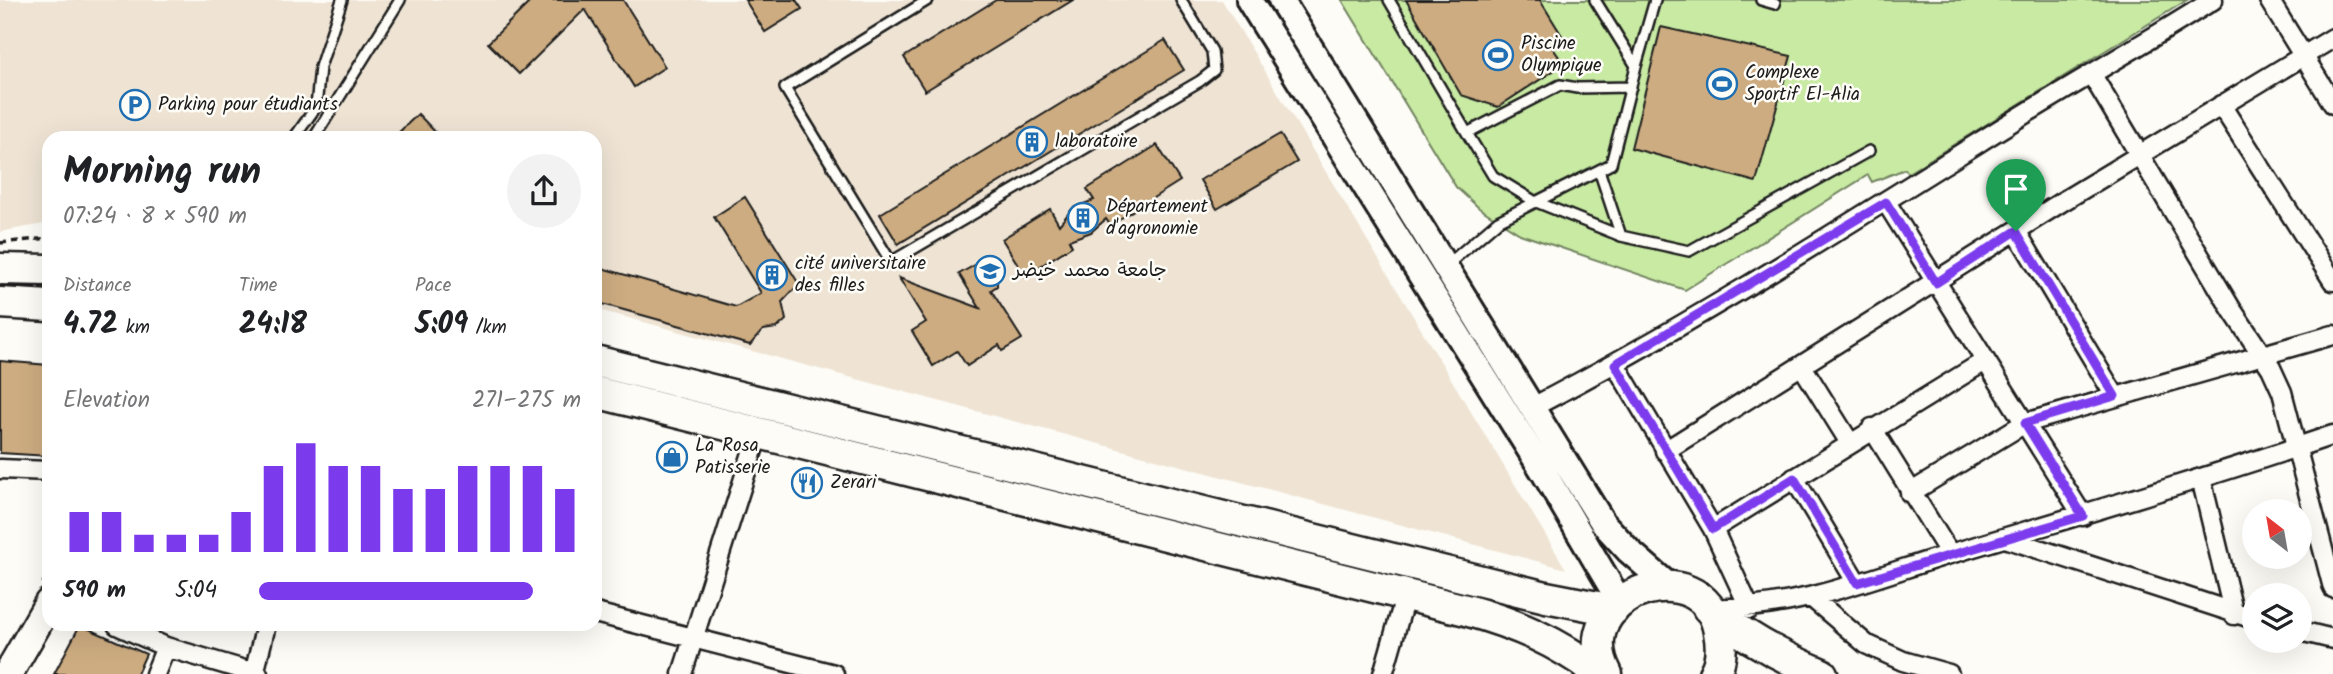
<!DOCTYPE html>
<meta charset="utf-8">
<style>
body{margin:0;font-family:Kalam,"Playpen Sans Arabic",sans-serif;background:#f2f2f2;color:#202124;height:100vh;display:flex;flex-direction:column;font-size:26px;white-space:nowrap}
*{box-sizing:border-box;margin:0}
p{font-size:23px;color:#757577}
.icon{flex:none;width:38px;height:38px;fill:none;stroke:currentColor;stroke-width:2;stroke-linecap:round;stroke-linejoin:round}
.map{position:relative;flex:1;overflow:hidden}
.sheet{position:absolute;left:42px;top:131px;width:560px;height:500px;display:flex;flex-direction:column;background:#fff;border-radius:21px;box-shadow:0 7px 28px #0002}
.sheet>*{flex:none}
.needle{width:46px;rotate:329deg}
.controls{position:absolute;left:2242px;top:499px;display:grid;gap:14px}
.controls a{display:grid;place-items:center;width:70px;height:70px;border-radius:50%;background:#fff;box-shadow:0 7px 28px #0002;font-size:35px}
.pin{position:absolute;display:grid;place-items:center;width:60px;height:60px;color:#fff;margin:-72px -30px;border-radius:50% 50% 50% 0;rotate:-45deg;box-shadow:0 0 7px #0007}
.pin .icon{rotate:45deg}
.round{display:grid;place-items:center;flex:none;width:74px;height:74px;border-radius:37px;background:#f2f2f2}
.summary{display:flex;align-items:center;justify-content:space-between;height:119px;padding:0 21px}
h1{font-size:38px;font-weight:600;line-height:52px}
.stats{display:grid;grid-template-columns:repeat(3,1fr);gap:10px;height:119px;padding:7px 21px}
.stats div{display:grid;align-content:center}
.stats b{font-size:30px;font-weight:600}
.stats small{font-size:19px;font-weight:400}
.stats p{font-size:19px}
.chart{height:196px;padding:14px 21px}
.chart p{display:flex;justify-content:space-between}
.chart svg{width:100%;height:126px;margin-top:7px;stroke:#7c3aed;stroke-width:6}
ul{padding:0 21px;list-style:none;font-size:23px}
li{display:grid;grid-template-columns:112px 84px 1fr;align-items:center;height:52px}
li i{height:18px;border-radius:9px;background:#7c3aed}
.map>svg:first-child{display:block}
.built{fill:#efe4d4}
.green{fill:#c8eaa3;stroke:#728360;stroke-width:2}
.building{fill:#cdac81;stroke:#1c1c1c;stroke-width:2}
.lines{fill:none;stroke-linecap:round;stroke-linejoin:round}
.service-casing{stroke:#1c1c1c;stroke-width:14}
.minor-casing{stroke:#1c1c1c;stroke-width:23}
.secondary-casing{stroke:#1c1c1c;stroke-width:30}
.primary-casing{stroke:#1c1c1c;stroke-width:33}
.trunk-casing{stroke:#1c1c1c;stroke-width:35}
.path{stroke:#1c1c1c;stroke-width:3.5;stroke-dasharray:7 5;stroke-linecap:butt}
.service{stroke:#fdfcf7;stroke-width:9}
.minor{stroke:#fdfcf7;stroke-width:18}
.secondary{stroke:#fdfcf7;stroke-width:24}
.primary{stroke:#fdfcf7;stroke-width:28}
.trunk{stroke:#fdfcf7;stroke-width:30}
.route-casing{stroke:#fff;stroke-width:14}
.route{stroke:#7c3aed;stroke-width:9}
.labels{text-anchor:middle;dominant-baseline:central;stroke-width:5;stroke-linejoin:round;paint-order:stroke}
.poi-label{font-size:19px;fill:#1c1c1c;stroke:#fdfcf7;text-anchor:start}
</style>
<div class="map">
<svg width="2333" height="674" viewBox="0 0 2333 674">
<rect width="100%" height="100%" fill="#fdfcf7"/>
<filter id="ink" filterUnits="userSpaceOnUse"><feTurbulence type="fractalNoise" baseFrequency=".0143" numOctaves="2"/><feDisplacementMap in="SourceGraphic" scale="14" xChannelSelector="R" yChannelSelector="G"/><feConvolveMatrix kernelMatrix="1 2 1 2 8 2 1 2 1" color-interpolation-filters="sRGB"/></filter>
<g filter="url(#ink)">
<path class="built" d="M0 0H1222L1566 569 595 309V138H49V223L0 232Z"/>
<path class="green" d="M1342 0H2187L1908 173 1905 169 1872 182 1868 175 1685 290 1520 234 1479 208 1456 187Z"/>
<path class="building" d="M532 0H623L665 67 634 87 585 9 519 74 488 43Z
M745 0H796L802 9 765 32Z
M996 0H1073L925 91 904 57Z
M1406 0H1540L1564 39 1552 47 1564 64 1498 107 1461 95Z
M1661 27 1791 56 1756 182 1631 148Z
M1165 40 1184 70 898 244 880 214Z
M418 114 441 138H393Z
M1280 134 1297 162 1217 209 1200 180Z
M1157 145 1180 181 1110 225 1106 219 1091 232 1069 240 1072 246 1025 276 1002 239 1050 209 1059 225 1073 208 1094 200 1087 189Z
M745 197 799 284 782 302 786 320 777 328 763 330 750 345 595 302V266L736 307 761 293 714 217Z
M988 264 997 272V286L991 290 1022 339 1002 351 999 345 967 366 957 351 933 366 912 331 926 322 899 278 980 308 959 274 975 265Z
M0 361 49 365V456L0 453Z
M80 625 146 654 137 674H54Z"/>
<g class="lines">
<g class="service-casing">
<path id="service" d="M928 0 785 88 891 262 1200 81 1214 70 1212 51 1181 0
M1389 0 1467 133
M1761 0 1775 4
M1636 66 1655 0
M294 138 316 107 320 67 342 0
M314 138 400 0
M1599 170 1621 236 1534 201 1493 176 1467 133 1560 85 1577 88 1631 87
M1621 236 1689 251 1869 151
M1446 266 1498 221 1611 164 1636 66 1595 0"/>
</g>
<g class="minor-casing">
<path id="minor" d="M2269 0 2333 104
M2092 75 2232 310 2271 368 2282 392 2333 588
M2221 105 2333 281
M1886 202 2083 516
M2016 231 2115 396
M1615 364 1713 529 1750 609
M1802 366 1850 443
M1531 408C1685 328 1831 235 1978 143 2055 94 2136 49 2213 0
M1872 428 1950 554
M1665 451 2060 203 2333 38
M0 469 49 471
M1794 478 1857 583
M2201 478 2234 615
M1910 493 2025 423 2333 335
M1713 529 1985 361
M2005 538 2254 619
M1811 597 1866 644 1903 661 1949 674
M1711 608C1795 611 1874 577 1953 553 2080 515 2207 478 2333 435
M595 613 834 674
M117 625 166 647 258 674
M2300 631 2333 639
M155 674 166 647
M254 674 266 625
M682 674 759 431
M1383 674 1406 594"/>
</g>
<g class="secondary-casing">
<path id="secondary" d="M1249 0 1543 471 1620 602
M1281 0 1603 523 1629 551 1669 586"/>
</g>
<g class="primary-casing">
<path id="primary" d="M8 674 49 603"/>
</g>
<g class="trunk-casing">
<path id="trunk" d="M0 269 49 270
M0 303 49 306
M595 361 1546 597 1613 610
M595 392 1466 610C1517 624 1558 642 1600 674
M1708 608C1742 635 1781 657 1822 674
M1607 674C1564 594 1704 547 1719 632 1722 647 1722 661 1714 674"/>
</g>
<path class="path" d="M0 243 49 238
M43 583 49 572"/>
<use href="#service" class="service"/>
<use href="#minor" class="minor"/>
<use href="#secondary" class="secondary"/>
<use href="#primary" class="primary"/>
<use href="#trunk" class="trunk"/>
</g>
</g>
<g class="lines" filter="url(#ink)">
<g class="route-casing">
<path id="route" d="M1886 202 1936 283 2016 231 2115 396 2025 423 2083 516 1857 583 1794 478 1713 529 1615 364Z"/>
</g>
<use href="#route" class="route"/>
</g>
<defs>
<g id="stadium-ring" transform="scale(1.575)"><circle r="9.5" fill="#fdfcf7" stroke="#1f6fb2" stroke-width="1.5"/><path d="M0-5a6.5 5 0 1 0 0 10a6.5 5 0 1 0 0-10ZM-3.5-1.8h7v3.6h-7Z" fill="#1f6fb2"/></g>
<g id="parking-ring" transform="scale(1.575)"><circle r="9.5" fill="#fdfcf7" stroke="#1f6fb2" stroke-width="1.5"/><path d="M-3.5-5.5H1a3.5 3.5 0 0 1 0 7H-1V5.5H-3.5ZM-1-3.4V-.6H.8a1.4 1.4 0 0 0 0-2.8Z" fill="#1f6fb2"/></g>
<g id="building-ring" transform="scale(1.575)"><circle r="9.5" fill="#fdfcf7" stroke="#1f6fb2" stroke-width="1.5"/><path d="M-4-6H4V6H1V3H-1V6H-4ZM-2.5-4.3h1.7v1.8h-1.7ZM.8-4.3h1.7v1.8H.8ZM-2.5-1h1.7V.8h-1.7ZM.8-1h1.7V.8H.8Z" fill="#1f6fb2"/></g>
<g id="university-ring" transform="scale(1.575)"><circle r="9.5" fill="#fdfcf7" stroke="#1f6fb2" stroke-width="1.5"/><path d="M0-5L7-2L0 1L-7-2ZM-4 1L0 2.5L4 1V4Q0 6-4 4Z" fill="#1f6fb2"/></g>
<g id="shop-ring" transform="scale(1.575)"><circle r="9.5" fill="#fdfcf7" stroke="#1f6fb2" stroke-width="1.5"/><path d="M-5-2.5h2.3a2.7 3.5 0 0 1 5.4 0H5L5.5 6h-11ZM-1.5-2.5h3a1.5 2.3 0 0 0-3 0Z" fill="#1f6fb2"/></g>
<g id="restaurant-ring" transform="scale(1.575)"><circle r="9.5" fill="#fdfcf7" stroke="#1f6fb2" stroke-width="1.5"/><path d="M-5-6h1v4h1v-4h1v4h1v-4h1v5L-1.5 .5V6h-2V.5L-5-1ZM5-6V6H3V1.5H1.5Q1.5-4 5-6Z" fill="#1f6fb2"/></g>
</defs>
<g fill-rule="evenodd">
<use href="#stadium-ring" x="1498" y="55"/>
<use href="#stadium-ring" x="1722" y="84"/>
<use href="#parking-ring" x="135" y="105"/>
<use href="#building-ring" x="1032" y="142"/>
<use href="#building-ring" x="1083" y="218"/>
<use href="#university-ring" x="990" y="271"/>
<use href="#building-ring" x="772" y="275"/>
<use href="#shop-ring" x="672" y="457"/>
<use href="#restaurant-ring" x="807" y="483"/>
</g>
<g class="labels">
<g class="poi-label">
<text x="1521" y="44">Piscine<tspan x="1521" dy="22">Olympique</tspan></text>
<text x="1745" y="73">Complexe<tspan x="1745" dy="22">Sportif El-Alia</tspan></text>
<text x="158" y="105">Parking pour étudiants</text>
<text x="1055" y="142">laboratoire</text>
<text x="1106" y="207">Département<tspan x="1106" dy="22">d'agronomie</tspan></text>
<text x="795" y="264">cité universitaire<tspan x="795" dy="22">des filles</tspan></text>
<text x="1013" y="271">جامعة محمد خيضر</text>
<text x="695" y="446">La Rosa<tspan x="695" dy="22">Patisserie</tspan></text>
<text x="830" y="483">Zerari</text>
</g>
</g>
</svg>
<div class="controls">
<a><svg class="needle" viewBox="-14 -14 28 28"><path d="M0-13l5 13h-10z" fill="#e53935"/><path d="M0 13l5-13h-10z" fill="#757577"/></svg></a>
<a><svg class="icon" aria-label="layers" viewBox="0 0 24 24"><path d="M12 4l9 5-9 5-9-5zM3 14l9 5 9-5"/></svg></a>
</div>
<div class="pin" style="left:2016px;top:231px;background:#1e9e55"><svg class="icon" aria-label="arrive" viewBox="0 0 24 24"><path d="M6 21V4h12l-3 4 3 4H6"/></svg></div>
<section class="sheet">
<div class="summary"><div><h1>Morning run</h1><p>07:24 · 8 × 590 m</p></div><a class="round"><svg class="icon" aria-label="share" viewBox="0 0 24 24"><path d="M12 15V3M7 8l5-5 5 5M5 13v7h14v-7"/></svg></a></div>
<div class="stats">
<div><p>Distance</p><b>4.72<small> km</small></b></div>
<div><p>Time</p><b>24:18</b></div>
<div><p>Pace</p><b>5:09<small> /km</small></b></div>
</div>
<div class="chart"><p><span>Elevation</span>271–275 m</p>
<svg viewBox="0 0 160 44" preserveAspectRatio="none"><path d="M5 44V30M15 44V30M25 44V38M35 44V38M45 44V38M55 44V30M65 44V14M75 44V6M85 44V14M95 44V14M105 44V22M115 44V22M125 44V14M135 44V14M145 44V14M155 44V22"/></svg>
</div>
<ul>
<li><b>590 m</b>5:04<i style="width:85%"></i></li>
</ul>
</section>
</div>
